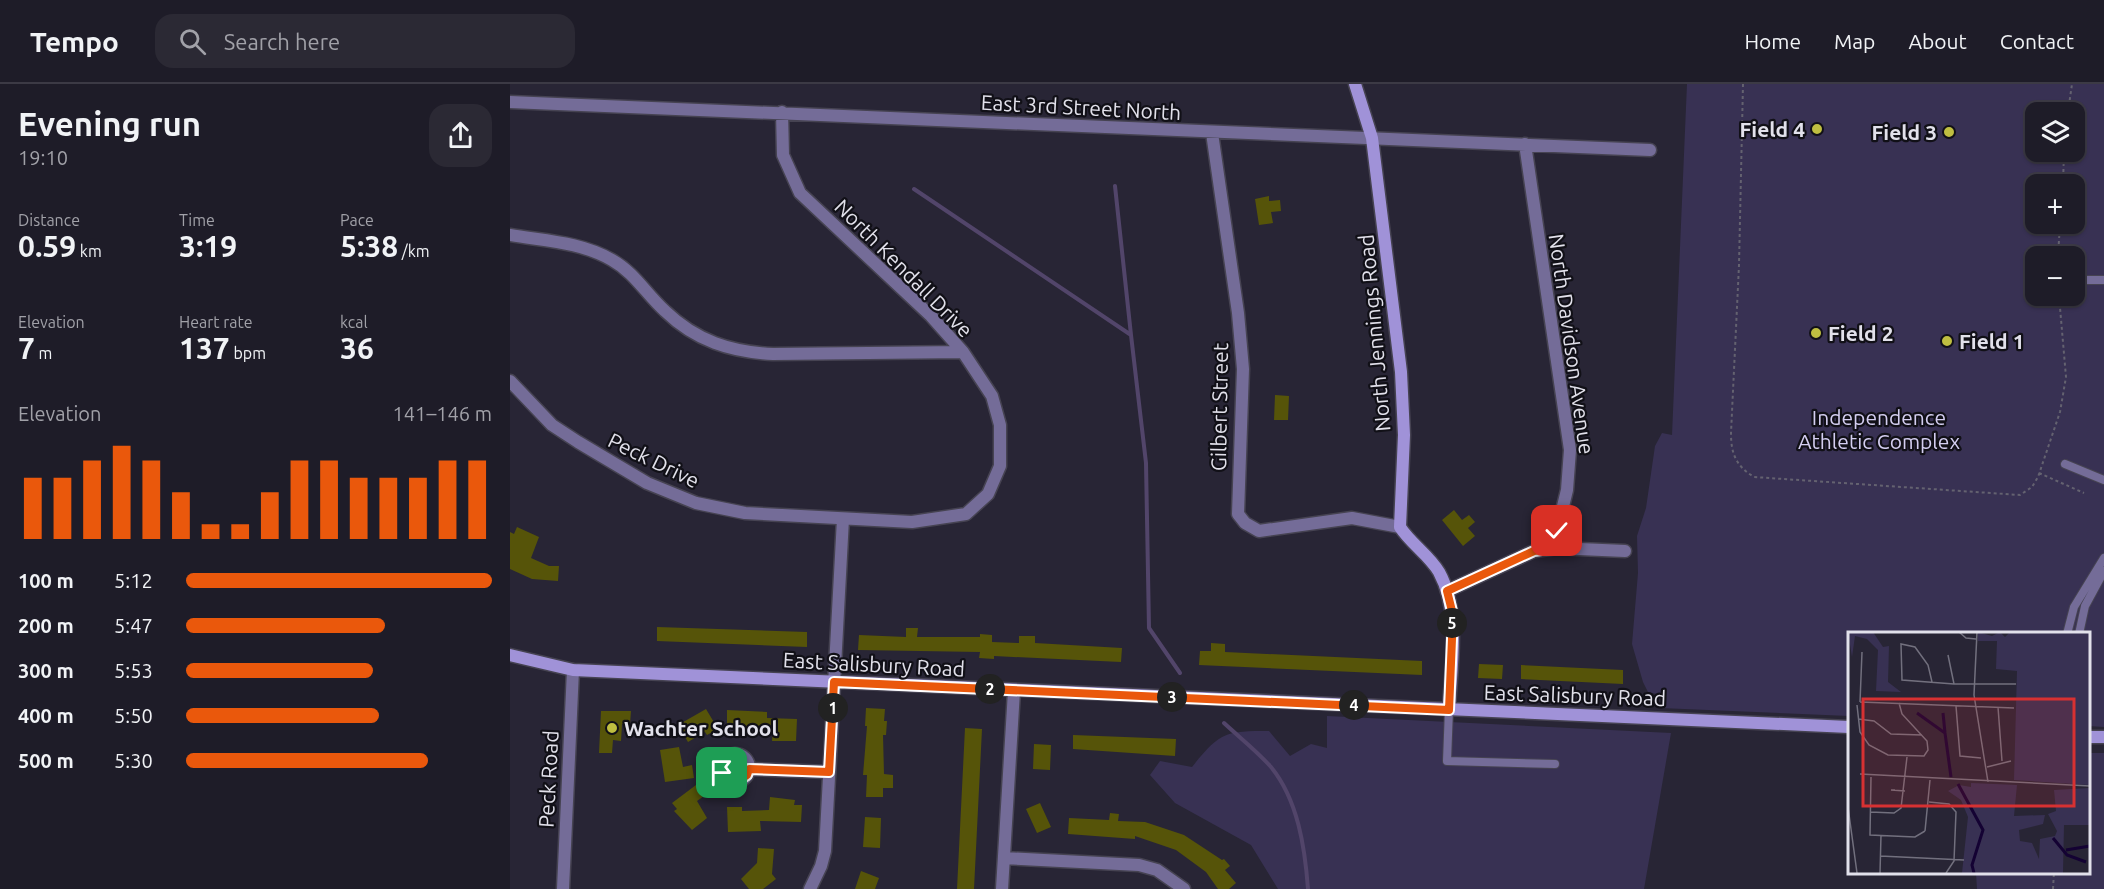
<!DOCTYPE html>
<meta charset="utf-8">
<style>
body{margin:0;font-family:Ubuntu,sans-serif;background:#2b2934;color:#f1f3f6;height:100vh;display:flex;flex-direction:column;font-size:22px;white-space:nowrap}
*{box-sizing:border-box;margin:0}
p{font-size:20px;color:#a1a1a8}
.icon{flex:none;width:33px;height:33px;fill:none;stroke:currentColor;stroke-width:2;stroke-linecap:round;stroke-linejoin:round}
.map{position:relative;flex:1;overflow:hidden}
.details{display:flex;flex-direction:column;background:#1e1c28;width:510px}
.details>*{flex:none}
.tools{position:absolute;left:1515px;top:18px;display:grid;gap:12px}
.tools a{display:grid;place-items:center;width:60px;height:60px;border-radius:12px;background:#1e1c28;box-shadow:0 2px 4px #0004,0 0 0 2px #3c3a45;font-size:30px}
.pin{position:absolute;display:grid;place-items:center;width:51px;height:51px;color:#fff;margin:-26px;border-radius:12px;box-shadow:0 3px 9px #0006}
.km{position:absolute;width:30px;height:30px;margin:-15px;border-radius:50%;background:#222;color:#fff;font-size:16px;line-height:30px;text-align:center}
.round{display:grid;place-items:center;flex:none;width:63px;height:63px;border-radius:18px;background:#2b2934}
.head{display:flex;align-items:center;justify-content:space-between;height:102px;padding:0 18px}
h1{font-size:33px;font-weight:600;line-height:45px}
.stats{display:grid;grid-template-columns:repeat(3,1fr);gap:9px;height:102px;padding:6px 18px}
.stats div{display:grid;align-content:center}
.stats b{font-size:30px;font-weight:600}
.stats small{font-size:16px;font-weight:400}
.stats p{font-size:16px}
.chart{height:168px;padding:12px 18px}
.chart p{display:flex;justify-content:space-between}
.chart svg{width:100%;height:108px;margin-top:6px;stroke:#ea580c;stroke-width:6}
ul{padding:0 18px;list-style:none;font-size:20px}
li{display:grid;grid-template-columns:96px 72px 1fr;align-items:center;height:45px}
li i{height:15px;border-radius:8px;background:#ea580c}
header{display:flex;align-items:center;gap:36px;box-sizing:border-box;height:84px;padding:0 30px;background:#1e1c28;border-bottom:2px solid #3c3a45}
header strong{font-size:28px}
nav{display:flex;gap:33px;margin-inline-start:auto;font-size:21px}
.search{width:420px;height:54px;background:#2b2934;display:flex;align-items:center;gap:15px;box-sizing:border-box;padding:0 21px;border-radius:18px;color:#a1a1a8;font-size:22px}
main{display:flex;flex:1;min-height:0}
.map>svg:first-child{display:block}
.green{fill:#383153;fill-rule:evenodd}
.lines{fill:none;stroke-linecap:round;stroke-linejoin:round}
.stream{stroke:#52456a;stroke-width:4}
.building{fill:#565409}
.lane-casing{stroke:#464352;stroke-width:10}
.street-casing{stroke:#464352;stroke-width:15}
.secondary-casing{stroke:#464352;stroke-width:15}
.path{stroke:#646270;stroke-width:2;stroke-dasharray:3 3;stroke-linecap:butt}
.lane{stroke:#746c98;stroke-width:8}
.street{stroke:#746c98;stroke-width:12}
.secondary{stroke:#a092d8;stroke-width:12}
.route-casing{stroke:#fff;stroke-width:12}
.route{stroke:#ea580c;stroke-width:8}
.poi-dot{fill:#bfbe41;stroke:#111017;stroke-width:2}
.labels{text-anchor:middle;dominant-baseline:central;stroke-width:4.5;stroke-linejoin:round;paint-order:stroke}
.street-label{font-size:21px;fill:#e2e1eb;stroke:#111017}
.poi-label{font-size:21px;font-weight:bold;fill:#e2e1eb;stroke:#111017;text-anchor:start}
.park-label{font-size:21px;fill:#d4cef1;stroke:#111017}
.inset-river{fill:none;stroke:#140233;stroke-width:3}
.inset-road{fill:none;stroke:#72707e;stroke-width:1.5}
.view{fill:#d73132;fill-opacity:0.15;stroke:#d73132;stroke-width:3}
.inset-edge{fill:none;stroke:#e2e1eb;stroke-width:3}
</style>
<header>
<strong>Tempo</strong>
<div class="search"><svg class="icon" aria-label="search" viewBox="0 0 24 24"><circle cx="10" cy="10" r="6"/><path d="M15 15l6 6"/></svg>Search here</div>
<nav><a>Home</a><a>Map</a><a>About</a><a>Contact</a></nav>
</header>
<main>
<section class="details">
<div class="head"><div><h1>Evening run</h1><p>19:10</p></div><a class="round"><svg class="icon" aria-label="share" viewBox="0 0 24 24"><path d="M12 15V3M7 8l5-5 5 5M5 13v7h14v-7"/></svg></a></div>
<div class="stats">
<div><p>Distance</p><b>0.59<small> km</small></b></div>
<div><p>Time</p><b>3:19</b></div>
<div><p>Pace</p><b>5:38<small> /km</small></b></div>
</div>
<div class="stats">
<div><p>Elevation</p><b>7<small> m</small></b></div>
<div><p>Heart rate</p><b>137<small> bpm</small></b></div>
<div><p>kcal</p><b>36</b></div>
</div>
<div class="chart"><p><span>Elevation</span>141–146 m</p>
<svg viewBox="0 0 160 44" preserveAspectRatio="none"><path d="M5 44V19M15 44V19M25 44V12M35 44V6M45 44V12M55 44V25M65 44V38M75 44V38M85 44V25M95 44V12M105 44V12M115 44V19M125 44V19M135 44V19M145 44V12M155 44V12"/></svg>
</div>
<ul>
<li><b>100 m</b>5:12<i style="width:100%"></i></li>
<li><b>200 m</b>5:47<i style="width:65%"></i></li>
<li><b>300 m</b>5:53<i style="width:61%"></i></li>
<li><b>400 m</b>5:50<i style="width:63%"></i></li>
<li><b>500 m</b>5:30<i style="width:79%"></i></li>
</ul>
</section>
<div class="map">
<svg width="1594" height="805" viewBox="0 0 1594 805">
<rect width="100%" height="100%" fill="#282535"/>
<path class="green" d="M1177 0H1594V643L1578 642V550H1339V632L1150 624 1151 611 1138 608 1133 598 1122 560 1128 489 1127 452 1136 424 1145 362 1152 349 1162 351ZM1526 28H1564V68H1526ZM1526 100H1564V140H1526ZM1526 172H1564V212H1526Z
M817 632 1161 649 1134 805H768L741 761 665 719 640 691 650 677 682 683C710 648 715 647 759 647L780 672 801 660 817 664Z
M1578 669H1594V805H1467L1466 789 1578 788Z"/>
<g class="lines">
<path class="stream" d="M605 102 621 251
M404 105 621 251 636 379 639 544 670 589
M714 639C729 653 747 667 761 683 788 716 795 764 798 805"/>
</g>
<path class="building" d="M759 112V117L770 116 771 127 761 128 763 139 749 141 745 115Z
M765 311 779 312 778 336H764Z
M944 426 952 436 959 431 965 438 958 444 965 452 953 462 932 436Z
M7 443 29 453 21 474 39 482H49L48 497 22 495 0 485V448L4 450Z
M147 543 297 548V563L147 557Z
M396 544H408L407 553H470V550L482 551V558L509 559V552H525V559L612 564 611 578 484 572V575L469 574 470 568 348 566 349 551 396 553Z
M701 559 715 560V568L912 577V591L689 581 690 567H701Z
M969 580 993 581 992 595 968 594Z
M1011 581 1113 586V600L1011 595Z
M356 624 375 625 374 637H377L376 651H373L374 690 383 691V704H373V713H356L357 691H353L357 642H355Z
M196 625 208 645 197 651 195 648 178 658 168 641Z
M217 626 257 628V634L287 635 286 657H262L263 645 228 646V643L217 642Z
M91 627H121L120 640H112L111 657 103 656 102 669H89Z
M455 644 472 645 464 805H447Z
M563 651 666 655 665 672 563 665Z
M524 660 541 661 540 686 523 685Z
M169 663 173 683 182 681 184 694 155 698 150 666Z
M186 701 194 712 187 717 197 734 182 746 164 727 167 725 162 719Z
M260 713 285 716 284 721H292L291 738 250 737 251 747 218 748 217 723H232V727L259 726Z
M530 719 541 743 527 749 516 725Z
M600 729 609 730 608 737 635 738 674 751 712 776 714 775 720 782 715 786 726 799 719 805H708L696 788 666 766 625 752V755L558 750 559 734 599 736Z
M355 733 371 734 370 764 353 763Z
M248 764 264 765 262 790 266 795 253 805H239L231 795 247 779Z
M351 787 369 794 365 805H345Z"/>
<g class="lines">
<g class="lane-casing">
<path id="lane" d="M1564 196H1594
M1555 380 1594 396
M1557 550 1564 523 1594 474
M1569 550 1575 522 1594 487
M939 625 937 677 1045 680"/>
</g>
<g class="street-casing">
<path id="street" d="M0 18 1140 66
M702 49 728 229 733 285 728 430 735 439 749 447 842 434 890 443
M1015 60 1060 366 1057 406 1047 447V464
M0 151C35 157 71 158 102 176 125 189 136 210 155 227 186 257 221 268 263 270L453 268
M0 297 42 341 68 358 137 399 186 419 235 429 402 438 456 430 478 410 490 382V341L482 312 453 268 421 232 290 109 273 71 272 28
M937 507 1024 467 1047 464 1115 467
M211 684a14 14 0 1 1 28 0a14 14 0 1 1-28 0Z
M239 685 319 688
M494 774 629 781 647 786 674 805
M53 805 63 586
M300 805 311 782 315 767 333 435
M492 805 504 607"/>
</g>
<g class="secondary-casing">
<path id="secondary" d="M845 0 862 54 891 288 894 351 890 443C901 460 919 471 929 488 951 528 941 581 939 625
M0 571 63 586 1339 643
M1578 653H1594"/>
</g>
<path class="path" d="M1233 0 1229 181 1221 349C1221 370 1226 382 1244 393L1510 411 1522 403 1528 393 1550 328 1556 293 1549 212
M1558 28 1562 0
M1553 100 1554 68
M1548 172 1550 140
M1529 389 1574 409
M1543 805 1544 788"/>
<use href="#lane" class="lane"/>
<use href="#street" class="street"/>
<use href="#secondary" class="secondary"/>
</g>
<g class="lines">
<g class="route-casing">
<path id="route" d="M212 689 215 694 227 698 237 691 239 685 319 688 324 598 939 626 943 531 937 507 1024 467 1047 464V447"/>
</g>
<use href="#route" class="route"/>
</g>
<g class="poi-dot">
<circle cx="1307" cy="45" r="6"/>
<circle cx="1439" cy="48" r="6"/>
<circle cx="1306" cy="249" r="6"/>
<circle cx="1437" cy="257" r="6"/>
<circle cx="102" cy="644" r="6"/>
</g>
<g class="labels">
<g class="street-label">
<text transform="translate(571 23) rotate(3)">East 3rd Street North</text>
<text transform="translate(394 184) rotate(45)">North Kendall Drive</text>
<text transform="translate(864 249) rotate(-95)">North Jennings Road</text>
<text transform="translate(1062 260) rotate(82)">North Davidson Avenue</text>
<text transform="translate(709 323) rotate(-89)">Gilbert Street</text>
<text transform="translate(144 376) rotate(26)">Peck Drive</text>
<text transform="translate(364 580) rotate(3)">East Salisbury Road</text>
<text transform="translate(1065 611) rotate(2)">East Salisbury Road</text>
<text transform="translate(38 695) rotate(-87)">Peck Road</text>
</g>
<g class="poi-label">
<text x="1295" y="45" text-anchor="end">Field 4</text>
<text x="1427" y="48" text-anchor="end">Field 3</text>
<text x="1318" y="249">Field 2</text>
<text x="1449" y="257">Field 1</text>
<text x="114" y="644">Wachter School</text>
</g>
<g class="park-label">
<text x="1369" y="333">Independence<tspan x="1369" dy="24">Athletic Complex</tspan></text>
</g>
</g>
<g transform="translate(1338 548)">
<rect width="242" height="242" fill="#282535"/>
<path d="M0 0H25L35 15 41 14 40 50 53 60 28 59 30 18 19 7 7 4 4 25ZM130 0 144 4 152 0 157 5 162 0H241V153L166 148 169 39 148 37 149 9H130ZM123 151 169 153 166 184 197 183 195 192 171 198 172 209 184 211 191 227 192 207 207 204 209 199 200 182 208 179 206 158 241 156V193H216L215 241H114L120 185 113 168 100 159 111 153 123 155Z" fill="#383153"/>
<path class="inset-river" d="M69 81 97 101 103 145M95 81 97 101M110 152 135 198 124 233 126 241M205 206 219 223 238 230M218 218 242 214"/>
<path class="inset-road" d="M111 0 118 6 128 7M129 0 126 63 140 150M100 23 106 52M84 50 80 33 67 15 53 12 54 48 106 52H168M12 70 166 76M12 70 14 20M9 73 12 100 21 113 40 123 76 124 80 118 79 109 54 82 51 71M108 74 112 124 133 126M150 75 154 129M10 87 26 89 43 102 74 103M139 135 163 129M12 142 242 154M23 145 22 203 67 205 77 199M47 158H43L57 159M81 170 101 172 108 180 106 229 98 241M0 175 9 241M22 180 46 181 53 176 59 125M77 199 82 148M32 224 116 228M32 241 33 203"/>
<path class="view" d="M15 67H226V174H15Z"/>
<rect width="242" height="242" class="inset-edge"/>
</g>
</svg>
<div class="tools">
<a><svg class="icon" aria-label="layers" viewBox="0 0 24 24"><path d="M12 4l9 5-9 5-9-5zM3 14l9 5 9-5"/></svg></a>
<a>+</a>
<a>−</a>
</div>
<div class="pin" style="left:212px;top:689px;background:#1e9e55"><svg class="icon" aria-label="arrive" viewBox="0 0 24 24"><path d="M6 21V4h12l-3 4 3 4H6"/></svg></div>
<div class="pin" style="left:1047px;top:447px;background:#d93025"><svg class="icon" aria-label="check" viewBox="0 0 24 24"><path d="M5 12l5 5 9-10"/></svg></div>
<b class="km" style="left:323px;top:624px">1</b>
<b class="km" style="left:480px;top:605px">2</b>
<b class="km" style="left:662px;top:613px">3</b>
<b class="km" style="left:844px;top:621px">4</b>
<b class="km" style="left:942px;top:539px">5</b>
</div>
</main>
